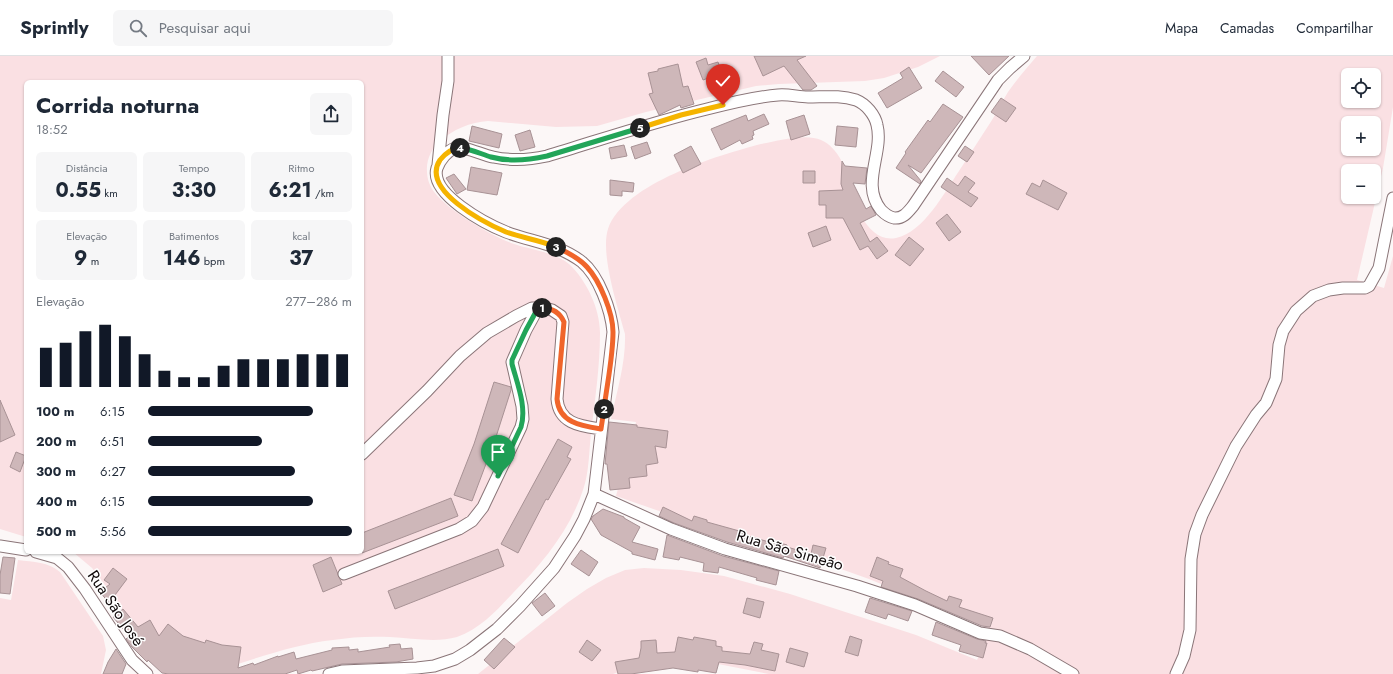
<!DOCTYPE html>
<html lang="pt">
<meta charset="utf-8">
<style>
body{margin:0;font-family:Jost,sans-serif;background:#f6f6f7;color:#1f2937;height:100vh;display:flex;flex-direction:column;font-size:15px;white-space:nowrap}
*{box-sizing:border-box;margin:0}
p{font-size:13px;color:#747a83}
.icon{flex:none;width:22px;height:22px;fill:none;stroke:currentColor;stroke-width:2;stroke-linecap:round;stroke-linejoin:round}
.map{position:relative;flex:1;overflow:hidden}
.panel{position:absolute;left:24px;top:24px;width:340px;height:474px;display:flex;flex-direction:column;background:#fff;border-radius:6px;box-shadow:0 1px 3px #0004}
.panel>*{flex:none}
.controls{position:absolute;left:1341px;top:12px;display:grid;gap:8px}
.controls a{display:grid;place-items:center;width:40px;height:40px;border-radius:6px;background:#fff;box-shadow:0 1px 3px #0004;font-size:20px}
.pin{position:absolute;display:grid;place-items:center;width:34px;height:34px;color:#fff;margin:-41px -17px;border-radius:50% 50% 50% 0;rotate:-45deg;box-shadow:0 0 4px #0007}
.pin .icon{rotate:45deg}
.km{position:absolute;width:20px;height:20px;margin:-10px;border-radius:50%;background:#222;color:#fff;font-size:11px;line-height:20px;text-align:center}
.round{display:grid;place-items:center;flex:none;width:42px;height:42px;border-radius:6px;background:#f6f6f7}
.overview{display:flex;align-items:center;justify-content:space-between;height:68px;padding:0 12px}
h1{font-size:22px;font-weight:700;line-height:30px}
.stats{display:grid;grid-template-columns:repeat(3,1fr);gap:6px;height:68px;padding:4px 12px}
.stats div{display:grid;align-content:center;border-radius:6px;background:#f6f6f7;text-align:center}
.stats b{font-size:20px;font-weight:700}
.stats small{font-size:11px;font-weight:400}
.stats p{font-size:11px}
.chart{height:112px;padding:8px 12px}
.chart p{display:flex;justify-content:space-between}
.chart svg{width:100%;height:72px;margin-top:4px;stroke:#111827;stroke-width:6}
ul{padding:0 12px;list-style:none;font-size:13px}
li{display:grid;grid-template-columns:64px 48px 1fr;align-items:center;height:30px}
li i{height:10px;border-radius:5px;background:#111827}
header{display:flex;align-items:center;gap:24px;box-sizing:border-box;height:56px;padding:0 20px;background:#fff;border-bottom:1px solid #e0e1e3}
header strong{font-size:19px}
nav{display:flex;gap:22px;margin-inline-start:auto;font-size:14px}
.search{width:280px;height:36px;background:#f6f6f7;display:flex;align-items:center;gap:10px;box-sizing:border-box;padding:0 14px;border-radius:6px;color:#747a83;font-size:15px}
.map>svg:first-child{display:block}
.green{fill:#fae0e3;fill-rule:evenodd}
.building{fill:#ceb7b9;stroke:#a89295}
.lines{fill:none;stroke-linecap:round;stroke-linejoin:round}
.street-casing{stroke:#8a7578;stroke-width:13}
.street{stroke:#fff;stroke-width:11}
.split-1-casing{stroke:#fff;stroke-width:8}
.split-2-casing{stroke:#fff;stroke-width:8}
.split-3-casing{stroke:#fff;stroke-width:8}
.split-4-casing{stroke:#fff;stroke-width:8}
.split-5-casing{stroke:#fff;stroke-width:8}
.split-6-casing{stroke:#fff;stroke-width:8}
.split-1{stroke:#22a559;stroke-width:5}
.split-2{stroke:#f0652b;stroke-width:5}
.split-3{stroke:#f0652b;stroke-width:5}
.split-4{stroke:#f5b400;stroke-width:5}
.split-5{stroke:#22a559;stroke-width:5}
.split-6{stroke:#f5b400;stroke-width:5}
.labels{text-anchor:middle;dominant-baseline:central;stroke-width:3;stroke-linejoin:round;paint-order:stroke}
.street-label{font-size:16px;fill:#120b0c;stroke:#fff}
</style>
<header>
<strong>Sprintly</strong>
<div class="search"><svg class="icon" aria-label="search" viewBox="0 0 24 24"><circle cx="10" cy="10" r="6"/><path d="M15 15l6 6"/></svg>Pesquisar aqui</div>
<nav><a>Mapa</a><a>Camadas</a><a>Compartilhar</a></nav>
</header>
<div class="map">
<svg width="1393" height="618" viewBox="0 0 1393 618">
<rect width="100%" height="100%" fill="#fcf7f7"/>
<path class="green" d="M0 0H940L918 11 884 22 865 25 779 28 756 30 646 56 597 70 556 71 488 65C471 66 452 74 440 85 432 92 426 104 427 115 427 123 430 131 435 137 448 154 490 179 511 187 530 194 553 195 569 208 587 225 600 253 600 277 600 310 595 344 591 377 589 396 589 417 583 434 570 474 542 508 513 537 497 554 480 573 457 581 436 587 412 582 390 581 371 580 351 581 333 584 288 589 246 607 203 618L139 580 118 546 92 512 73 496H362V26H26V481L0 473Z
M1037 0H1393V51L1383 112 1357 224 1384 232 1393 200V618H769L718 608 630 612 613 618H478L567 547 587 533 606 522 625 514 644 512 681 514 724 520 790 538 916 579 977 604 990 573 869 523 827 508 682 463 616 440 636 366 611 363C617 335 626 306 625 278 618 252 600 198 608 173 624 127 719 99 761 88 776 85 806 77 821 84 829 87 837 96 841 104 843 110 844 116 846 122 852 143 867 188 896 182 924 176 944 137 959 115 970 98 981 81 992 64 998 55 1002 45 1008 36 1017 23 1027 12 1037 0ZM1348 19H1374V45H1348ZM1348 67H1374V93H1348ZM1348 115H1374V141H1348Z
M18 504C33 506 49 506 60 516L103 580 106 594 101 618H0V542L11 544Z"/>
<path class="building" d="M754 0H806L797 4 817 30 811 34H803L784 10 763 20Z
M971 0H1009L989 19Z
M706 2 708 9 718 6 722 17 703 24 696 6Z
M678 8 683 31 688 30 694 48 681 52 680 49 659 59 649 38 653 37 648 17 658 15V13Z
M909 11 922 32 887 52 878 37 903 22 900 17Z
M943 15 964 31 956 41 935 25Z
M1001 42 1016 52 1006 66 991 56Z
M943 48 963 61 921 117 908 109 921 125 920 128 896 112 906 97 905 96 928 64 930 66Z
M764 58 769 68 753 75 754 79 752 80 753 83 742 88 740 84 721 94 711 73 746 59 748 65Z
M804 59 810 78 791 84 786 65Z
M472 70 502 78 499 92 469 85Z
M837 70 858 72 856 91 835 89Z
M530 74 535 91 520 95 515 79Z
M647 86 651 97 635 103 631 91Z
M624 89 627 100 611 103 609 92Z
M691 90 701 108 683 117 674 99Z
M965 90 974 96 967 106 958 100Z
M842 105 845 110 867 112 865 128 853 127 866 153 871 150 876 159 860 167 870 186 877 181 888 195 877 203 868 190 860 194 843 162H826V149H819V135L843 134 841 128Z
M471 111 502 117 497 139 467 134Z
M803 115H815V127H803Z
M454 118 466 133 457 138 446 122Z
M965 120 975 127 968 136 978 142 971 151 941 131 947 122 958 130Z
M610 124 634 127 633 136 622 135V140L610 139Z
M1043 124 1067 137 1058 154 1026 138 1032 127 1040 131Z
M947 158 961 176 949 185 936 167Z
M826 170 831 184 813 191 808 177Z
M909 181 924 193 910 210 895 199Z
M494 326 511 331V334L495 384 472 445 454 439 474 388Z
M0 344 15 379 0 386Z
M609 366 637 369V371L668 375 666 392 655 390 658 407 646 409 647 420 629 422 630 432 610 434 607 408H605Z
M558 383 572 391 567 401 571 403 548 444 546 443 518 497 501 488Z
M16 396 26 400 20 416 10 411Z
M451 442 458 460 362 497V477Z
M663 451 692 465 694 460 707 464V466L743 476 742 478 769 486 770 484 787 489V491L811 498 813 489 826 492 820 512 784 500 783 502 727 486 674 467 659 460Z
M603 453 624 461V462L640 471 632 486 658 493 655 504 632 498V496L601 479 591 463 593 460Z
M667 479 723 500 779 515 776 529 756 524 757 522 719 511 718 517 703 515 704 507 680 501 679 504 663 501Z
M498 493 504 510 395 553 388 535Z
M581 494 598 506 589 520 571 508Z
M3 501 15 502 10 538 0 537V519Z
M331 501 342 528 323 536 313 509Z
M877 501 889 506 888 508 903 513 900 521 926 535 947 545 949 540 962 544 959 551 993 562 990 571 982 570 918 543 881 531 883 525 870 520Z
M113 512 127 523 109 547 100 536 110 528 104 524Z
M545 537 555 550 542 560 532 547Z
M747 542 764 546 760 562 743 557Z
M870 542 912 555 908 565 888 558 886 563 865 556Z
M123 553 138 571 150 564 159 580 168 568 183 580 205 587 206 584 222 589 241 591 238 612 253 607 254 609 278 600V601L294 596 296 603 332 594V592L349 591V594L358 593V596L390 591 389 589 400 588 401 593 412 592 413 603 396 606 342 608 312 615 311 614 298 618 297 614 285 618H169L162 617 148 604 147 606 132 591 126 583 129 580 113 561Z
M936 566 977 583 986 585 985 587H987L983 602 959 595 961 589 932 579Z
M850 580 862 584 858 600 845 596Z
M678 581 693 584 694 581 716 585V590L722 591V595L750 598 754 586 763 588 761 594 779 598 775 615 745 609 719 606 716 617 698 614V616L673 612 631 618H618L615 606 639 602 641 592V585L656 584 657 597 675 596Z
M504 582 515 591 494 613 484 604Z
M587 584 601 594 592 605 579 596Z
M790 592 808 597 804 611 786 606Z
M116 593 126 608 122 618H103L108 606Z"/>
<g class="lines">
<g class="street-casing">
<path id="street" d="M438 109 443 59 448 25V0
M362 398 427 335 460 300 487 277 516 260 532 252H545L552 254 561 260 563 266 557 343C559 368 581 370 601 373
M594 438 671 473 725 493 857 530 915 549 980 577 1000 580 1030 593 1073 618
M0 490 26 494
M36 496 57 502 68 511 85 533 132 604 147 618
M344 518 459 473 472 465 483 451 521 371 523 363 522 350 512 306 526 274 538 252
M329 618 342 615 417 612 434 610 455 603 470 594 497 573 520 550 554 512 575 480 584 463 594 438 613 276C611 254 599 220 582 206 559 188 532 186 506 176 486 168 429 138 437 112 440 104 447 95 455 92 465 89 483 100 493 101 511 105 529 104 547 100 600 84 653 66 707 53 730 47 754 41 778 39 789 38 798 41 808 41 825 41 840 39 856 44 866 48 875 59 877 69 884 97 860 128 881 154 884 157 889 161 894 162 903 163 908 156 913 150L998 24 1010 12 1024 0
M1176 618 1184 600 1190 574 1191 503 1195 478 1202 459 1236 390 1256 359 1266 347 1276 323 1279 289 1283 275 1296 255 1313 240 1329 234 1343 232H1365L1369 230 1379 212 1393 142"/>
</g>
<use href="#street" class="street"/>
</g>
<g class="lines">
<g class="split-1-casing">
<path id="split-1" d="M498 420 521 371C527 351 517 327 512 308V304L526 274 538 252H542"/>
</g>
<g class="split-2-casing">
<path id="split-2" d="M542 252C552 252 560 257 564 266L557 343C559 367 582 370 601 373L604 353"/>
</g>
<g class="split-3-casing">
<path id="split-3" d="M556 191C567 196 579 202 587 211 600 225 613 257 613 276 613 301 607 328 604 353"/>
</g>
<g class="split-4-casing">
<path id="split-4" d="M460 92C452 92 445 98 440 104 420 134 485 167 506 176 522 182 540 184 556 191"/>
</g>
<g class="split-5-casing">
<path id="split-5" d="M460 92C471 93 481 98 491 101 509 106 529 104 547 100L640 72"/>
</g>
<g class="split-6-casing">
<path id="split-6" d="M640 72 681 59 723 49"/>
</g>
<use href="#split-1" class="split-1"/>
<use href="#split-2" class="split-2"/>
<use href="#split-3" class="split-3"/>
<use href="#split-4" class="split-4"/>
<use href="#split-5" class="split-5"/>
<use href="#split-6" class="split-6"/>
</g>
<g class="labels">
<g class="street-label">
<text transform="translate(790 494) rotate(16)">Rua São Simeão</text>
<text transform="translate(116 552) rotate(56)">Rua São José</text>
</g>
</g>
</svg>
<div class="controls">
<a><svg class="icon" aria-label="locate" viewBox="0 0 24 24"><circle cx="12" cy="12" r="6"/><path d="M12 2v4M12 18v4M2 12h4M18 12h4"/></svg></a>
<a>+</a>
<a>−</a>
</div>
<div class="pin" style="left:498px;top:420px;background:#1e9e55"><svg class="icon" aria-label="arrive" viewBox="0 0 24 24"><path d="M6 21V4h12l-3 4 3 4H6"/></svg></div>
<div class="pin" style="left:723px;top:49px;background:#d93025"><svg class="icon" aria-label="check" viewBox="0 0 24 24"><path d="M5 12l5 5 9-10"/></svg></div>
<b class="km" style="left:542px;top:252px">1</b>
<b class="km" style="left:604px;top:353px">2</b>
<b class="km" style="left:556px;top:191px">3</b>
<b class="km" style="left:460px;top:92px">4</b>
<b class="km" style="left:640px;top:72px">5</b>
<section class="panel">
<div class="overview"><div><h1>Corrida noturna</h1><p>18:52</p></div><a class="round"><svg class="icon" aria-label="share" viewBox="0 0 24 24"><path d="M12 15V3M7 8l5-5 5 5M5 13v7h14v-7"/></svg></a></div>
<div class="stats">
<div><p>Distância</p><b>0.55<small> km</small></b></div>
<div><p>Tempo</p><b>3:30</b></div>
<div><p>Ritmo</p><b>6:21<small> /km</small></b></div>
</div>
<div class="stats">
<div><p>Elevação</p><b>9<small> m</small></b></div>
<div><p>Batimentos</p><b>146<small> bpm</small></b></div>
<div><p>kcal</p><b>37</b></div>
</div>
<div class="chart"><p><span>Elevação</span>277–286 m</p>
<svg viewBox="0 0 160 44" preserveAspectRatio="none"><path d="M5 44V20M15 44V17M25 44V10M35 44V6M45 44V13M55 44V24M65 44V34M75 44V38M85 44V38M95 44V31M105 44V27M115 44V27M125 44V27M135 44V24M145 44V24M155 44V24"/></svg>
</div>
<ul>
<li><b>100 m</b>6:15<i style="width:81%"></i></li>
<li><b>200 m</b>6:51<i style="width:56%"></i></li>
<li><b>300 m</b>6:27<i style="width:72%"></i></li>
<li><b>400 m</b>6:15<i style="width:81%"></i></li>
<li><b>500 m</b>5:56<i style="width:100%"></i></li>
</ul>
</section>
</div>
